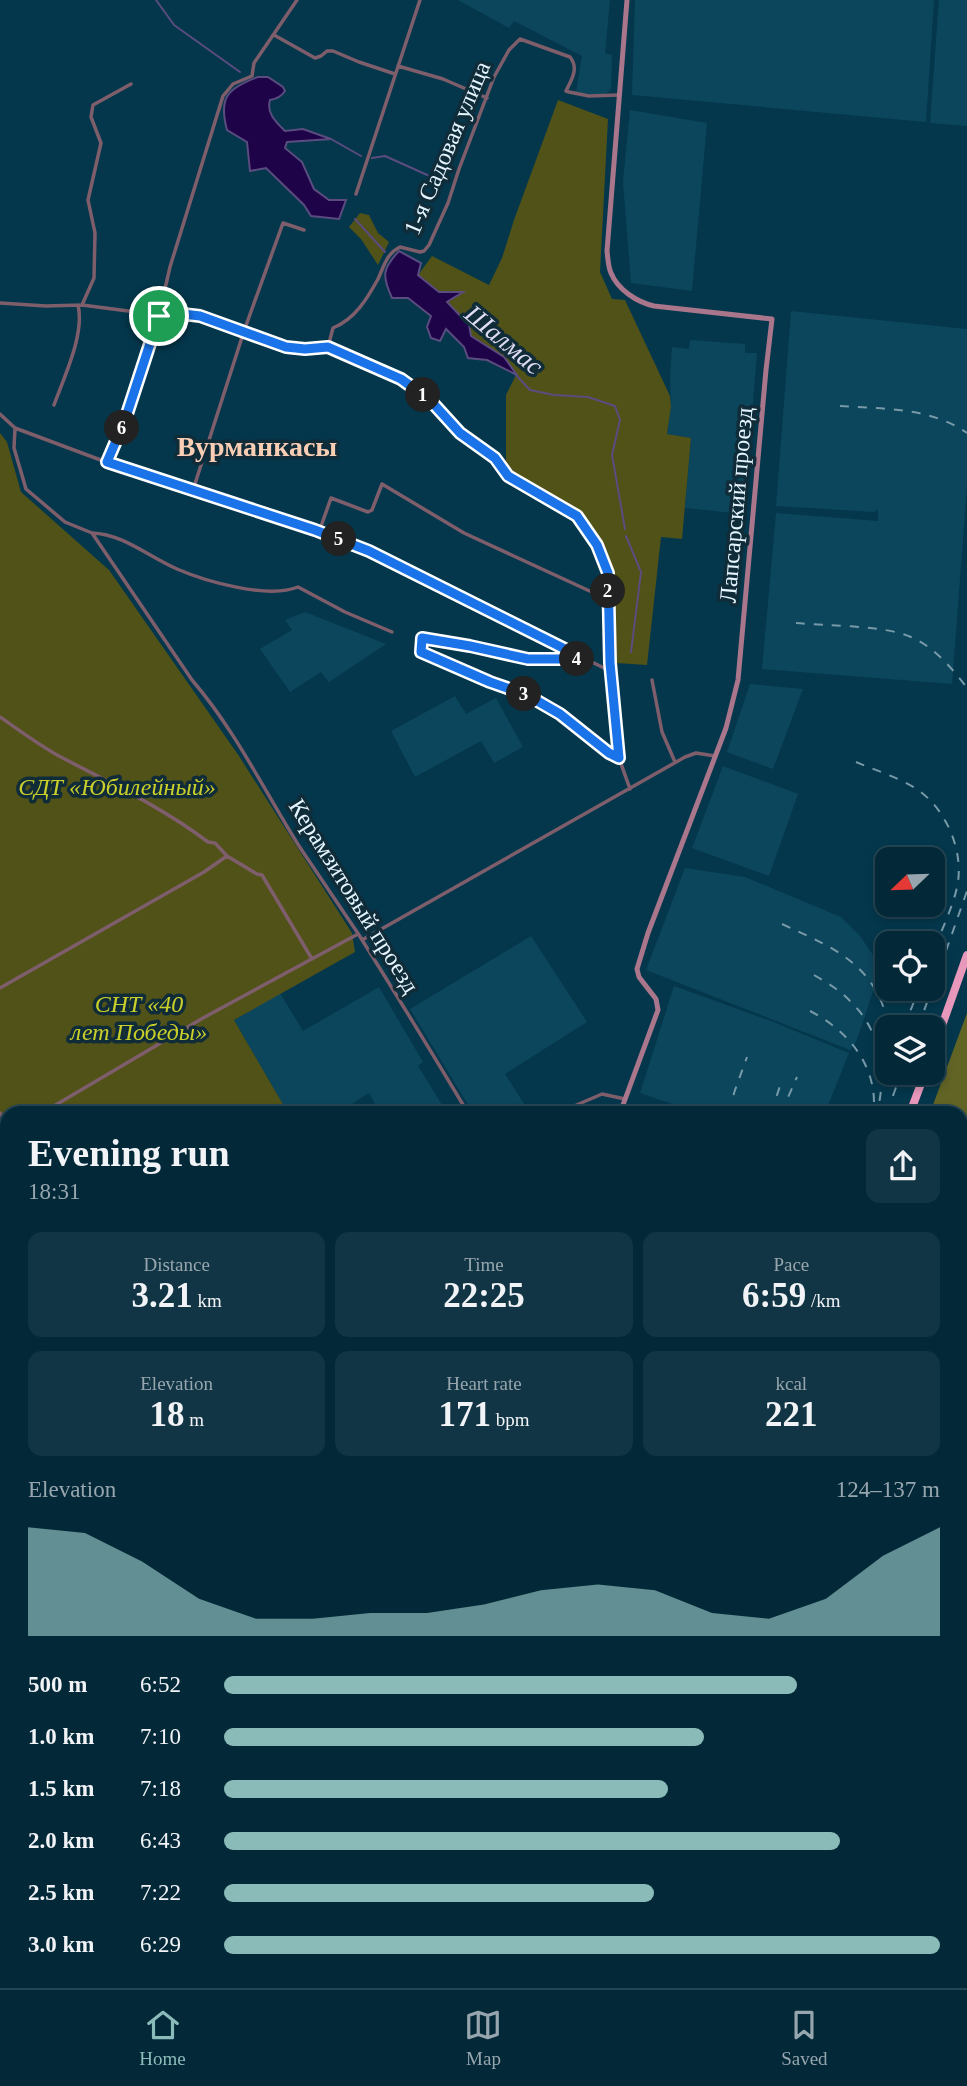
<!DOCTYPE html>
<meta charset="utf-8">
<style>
body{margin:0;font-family:"Times New Roman",serif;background:#113544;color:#f1f3f6;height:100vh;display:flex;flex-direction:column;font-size:26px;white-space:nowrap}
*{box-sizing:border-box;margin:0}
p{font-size:23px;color:#97a6ae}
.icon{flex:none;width:38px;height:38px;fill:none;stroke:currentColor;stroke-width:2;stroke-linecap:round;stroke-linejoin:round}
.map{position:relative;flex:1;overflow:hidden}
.sheet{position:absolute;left:0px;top:1106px;width:968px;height:882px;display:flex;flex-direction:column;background:#032939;border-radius:21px 21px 0 0;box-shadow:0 4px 10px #0003,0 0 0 2px #244553}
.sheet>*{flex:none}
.needle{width:46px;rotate:247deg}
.tools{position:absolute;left:875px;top:847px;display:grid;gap:14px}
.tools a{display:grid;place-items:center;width:70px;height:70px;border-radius:14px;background:#032939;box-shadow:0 4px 10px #0003,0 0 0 2px #244553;font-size:35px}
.pin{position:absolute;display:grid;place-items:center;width:60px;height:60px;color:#fff;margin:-30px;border:4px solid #fff;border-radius:50%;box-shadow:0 2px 7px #0007}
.km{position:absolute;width:35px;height:35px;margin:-18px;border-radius:50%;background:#222;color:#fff;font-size:19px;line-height:35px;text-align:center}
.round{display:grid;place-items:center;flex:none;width:74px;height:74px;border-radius:14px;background:#113544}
.overview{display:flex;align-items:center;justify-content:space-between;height:119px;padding:0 28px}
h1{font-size:38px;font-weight:700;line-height:52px}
.figures{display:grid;grid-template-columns:repeat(3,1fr);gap:10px;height:119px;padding:7px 28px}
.figures div{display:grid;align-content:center;border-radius:14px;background:#113544;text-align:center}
.figures b{font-size:35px;font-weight:700}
.figures small{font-size:19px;font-weight:400}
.figures p{font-size:19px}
.chart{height:196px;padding:14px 28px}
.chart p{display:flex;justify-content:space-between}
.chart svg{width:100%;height:126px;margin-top:7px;fill:#8bbbb9;opacity:.7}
ul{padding:0 28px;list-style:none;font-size:23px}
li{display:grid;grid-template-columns:112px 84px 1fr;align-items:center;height:52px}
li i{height:18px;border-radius:9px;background:#8bbbb9}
.menu{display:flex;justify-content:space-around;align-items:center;height:98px;border-top:2px solid #244553;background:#032939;font-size:19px;color:#97a6ae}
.menu a{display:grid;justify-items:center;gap:4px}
.menu .active{color:#8bbbb9}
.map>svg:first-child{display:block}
.built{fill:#0c465c}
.green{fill:#505218}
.forest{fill:#616425}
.water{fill:#1e0348;stroke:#5a4c7f;stroke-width:2}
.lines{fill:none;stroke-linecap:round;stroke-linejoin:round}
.stream{stroke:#5a4c7f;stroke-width:2}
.street{stroke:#7f5e6c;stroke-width:3.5}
.secondary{stroke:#a9768c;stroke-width:5}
.primary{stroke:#ca88a5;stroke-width:6}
.highway{stroke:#e798bb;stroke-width:8}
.rail{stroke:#7899a8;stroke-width:2;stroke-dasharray:9 9;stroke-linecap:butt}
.route-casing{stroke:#fff;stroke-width:14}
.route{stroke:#1a73e8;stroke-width:9}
.labels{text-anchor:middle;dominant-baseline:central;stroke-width:7;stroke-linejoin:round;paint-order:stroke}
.street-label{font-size:24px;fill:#e5f5fe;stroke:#102c39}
.park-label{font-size:24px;font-style:italic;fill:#cacf2a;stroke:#102c39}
.water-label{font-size:26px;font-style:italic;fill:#dfdcf5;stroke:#102c39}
.quarter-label{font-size:28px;font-weight:bold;fill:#faceb5;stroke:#102c39}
</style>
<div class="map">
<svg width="967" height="1988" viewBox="0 0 967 1988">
<rect width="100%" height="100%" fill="#04374c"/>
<path class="built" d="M458 0H610L605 53 612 55 611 89 606 94H603L602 95 576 93 582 56 514 21 509 28Z
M635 0H934L926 122 632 95Z
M939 0H967V126L930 123Z
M630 110 707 123 692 291 631 283 623 182Z
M791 311 967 329V486L952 684 762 669 776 513 878 521V510H876L875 512 776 506Z
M690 340 745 344V353H757L744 514 685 508 691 438 667 434 671 407 670 377 672 347 689 349Z
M305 612 381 642 386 644 329 682 321 672 290 692 260 649 292 630 285 620Z
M750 684 803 689 773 769 727 752Z
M455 696 466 714 496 698 523 747 494 763 481 741 415 777 391 731Z
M723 766 798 794 769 876 692 848Z
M685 868 745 877 841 917 860 936 873 955 879 973 862 1025 855 1044 850 1050 646 970Z
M531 936 587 1022 505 1074 530 1113H473L410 1009Z
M674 986 771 1021 849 1053 825 1113H675L678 1106 640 1093Z
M379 987 423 1062 418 1066 447 1113H380L369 1093 353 1103 359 1113H288L234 1020 280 993 303 1031Z
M301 1981 313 1984 315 1981H727L733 1988H297Z
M744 1981H798L803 1988H749Z"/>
<path class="green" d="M558 100 608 119 600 272 612 299 625 300 670 396 671 407 667 434 691 438 682 539 661 537 647 665 616 663 612 567 594 529 581 515 506 471V395L516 375 504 357 471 336 469 325 446 301 462 293 439 292 418 275 432 256 489 285 502 258 514 220Z
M360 213 369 215 378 233 389 242 378 265 361 239 349 227Z
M0 433 7 442 21 492 109 570 239 756 352 933 355 952 234 1020 288 1113H7V1259L0 1256Z
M0 1561 7 1564V1969L5 1974 0 1961Z
M38 1981H294L289 1988H35L39 1984Z"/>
<path class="forest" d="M967 1013V1131L961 1147V1113H930Z
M0 1256 7 1259V1511L0 1519Z
M0 1961 5 1973 7 1969V1981H38L39 1984 35 1988H0Z"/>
<path class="water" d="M258 77H268L283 87 285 91C281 97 277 99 270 100 266 113 276 122 285 131L303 129 331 139 287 142 285 148 302 162 314 189 329 200H346L339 219 311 216 304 205 266 168 250 171 247 142 227 130C218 97 228 88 258 77Z
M399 251 421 263 418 275 439 292H463L447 302 469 325 471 336 504 357 517 375 487 360 468 358 464 347 446 329 440 341 431 338 427 327 431 316 408 298H392C382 276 382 269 399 251Z"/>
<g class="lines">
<path class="stream" d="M156 0 174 25 240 72
M331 139 361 156
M372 158 385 156 434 178
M355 219 385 252
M516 375 530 390 554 395 588 397 615 406 620 420 612 455 625 529
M626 536 641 572 631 652
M0 1238 7 1240
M24 1988 25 1981"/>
<path class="street" d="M274 35 315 58 321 56 327 51H333L359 62 395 74
M398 66 443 79 487 98
M356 194 420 0
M0 303 46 306 82 305 159 315 191 314 286 347 305 349 328 347 401 379 430 400 460 433 495 458 507 476 577 515 597 545 608 573 610 663 616 726 619 758 630 789
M82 305 94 278 95 233 88 200 101 143 91 117 93 105 131 84
M328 347 333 328C355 319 367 299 378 279 384 266 387 253 400 247L420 252 424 251 429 245 448 203 459 169 494 77 509 50 520 39 570 57C579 68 572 79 566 91L569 92 589 96 619 95
M54 405C64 377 85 334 78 305
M0 414 15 428 106 462 315 530 369 551 610 671
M15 428 14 448 26 489 65 522 92 533
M107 461 125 420 159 315 170 267 223 96 233 84 252 76 254 63 297 0
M193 490 244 331 283 223 304 230
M319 532 331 498 368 512 372 510 382 484 464 533 607 599
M392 632 345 612 298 587C268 599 207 582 177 569 149 557 123 534 92 533L192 680C235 730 264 790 299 846 319 876 339 905 359 935 396 994 432 1053 468 1113
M584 659H528L470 646 422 638 421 652 490 682 527 695 560 714 609 753 619 758
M652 680 662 732 675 762
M0 717C19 730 39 745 59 756 110 783 162 807 208 842L215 843 227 856 257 874 262 875 312 959
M362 940 685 757 696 753 715 756
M0 988 204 872 227 856
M0 1113 7 1125
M42 1113 203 1018 358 934
M558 1113 602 1094 625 1099
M0 1169 7 1181
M961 1371H967
M961 1479 967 1481
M0 1564 7 1567
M961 1569 967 1571
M0 1770 7 1762
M0 1917 7 1922
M119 1988 123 1981
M295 1988 300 1981"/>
<path class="secondary" d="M620 1113 658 1010 656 999 639 977 637 969 648 933 726 728 738 680 766 370 772 319 654 306C637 302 618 290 611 273 608 266 608 259 607 251L627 0
M961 1241 967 1238
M961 1842 967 1841"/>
<path class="primary" d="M0 1531 7 1533"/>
<path class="highway" d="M933 1051 967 955
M910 1113 925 1073
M874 1981 876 1988"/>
<path class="rail" d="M840 406C883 409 930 407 967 433
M796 623C827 626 884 625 911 637 934 647 952 668 967 688
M856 762C875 770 897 777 915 788 944 806 963 847 958 882 954 906 941 930 933 953
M782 924C834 948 876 964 889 1027
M946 951 967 891
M814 975C827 983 840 990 850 1001 881 1030 887 1073 877 1113
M933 979 946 943
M810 1011C845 1029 874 1061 874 1103
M904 1027 919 989
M918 1027 932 989
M731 1113 734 1093 747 1057
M742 1113 744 1103
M771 1113 781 1083
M781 1113 797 1077
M887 1113 901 1073
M0 1552 7 1554
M511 1981 522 1988
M606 1981 617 1988
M738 1981 743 1988
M809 1981 813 1988
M855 1981 856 1988"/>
</g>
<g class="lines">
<g class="route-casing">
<path id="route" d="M183 314 200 316 286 347 305 349 328 347 401 379 430 400 460 433 495 458 508 476 577 516 597 545 608 573 610 663 619 758 609 753 560 714 527 695 490 682 421 652 422 638 470 646 528 659H585L369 551 315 530 107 462 125 420 159 316Z"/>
</g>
<use href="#route" class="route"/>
</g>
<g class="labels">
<g class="street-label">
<text transform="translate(447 148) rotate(-67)">1-я Садовая улица</text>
<text transform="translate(736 505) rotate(-85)">Лапсарский проезд</text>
<text transform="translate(354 896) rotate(58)">Керамзитовый проезд</text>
</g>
<g class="park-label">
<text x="117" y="787">СДТ «Юбилейный»</text>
<text x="139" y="1004">СНТ «40<tspan x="139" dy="28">лет Победы»</tspan></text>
</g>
<g class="water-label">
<text transform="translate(504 340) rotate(40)">Шалмас</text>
</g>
<g class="quarter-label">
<text x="257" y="446">Вурманкасы</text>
</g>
</g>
</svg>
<div class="tools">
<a><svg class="needle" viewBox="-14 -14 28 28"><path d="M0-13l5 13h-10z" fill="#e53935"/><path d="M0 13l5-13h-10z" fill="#97a6ae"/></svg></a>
<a><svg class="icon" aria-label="locate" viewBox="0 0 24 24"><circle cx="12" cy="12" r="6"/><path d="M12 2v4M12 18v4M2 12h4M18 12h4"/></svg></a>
<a><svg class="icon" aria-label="layers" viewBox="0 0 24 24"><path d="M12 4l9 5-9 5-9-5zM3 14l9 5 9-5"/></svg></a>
</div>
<div class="pin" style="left:159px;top:316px;background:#1e9e55"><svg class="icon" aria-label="arrive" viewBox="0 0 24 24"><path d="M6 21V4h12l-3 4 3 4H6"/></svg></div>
<b class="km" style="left:423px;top:395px">1</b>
<b class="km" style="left:608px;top:591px">2</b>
<b class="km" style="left:524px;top:694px">3</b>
<b class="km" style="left:577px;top:659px">4</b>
<b class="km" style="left:339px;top:539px">5</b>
<b class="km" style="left:122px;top:428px">6</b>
<section class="sheet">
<div class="overview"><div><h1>Evening run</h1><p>18:31</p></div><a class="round"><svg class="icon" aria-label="share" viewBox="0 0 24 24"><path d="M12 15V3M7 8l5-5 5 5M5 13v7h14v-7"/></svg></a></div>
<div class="figures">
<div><p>Distance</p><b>3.21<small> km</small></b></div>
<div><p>Time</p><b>22:25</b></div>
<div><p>Pace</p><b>6:59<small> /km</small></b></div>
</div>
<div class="figures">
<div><p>Elevation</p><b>18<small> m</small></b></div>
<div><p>Heart rate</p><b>171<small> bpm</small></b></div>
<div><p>kcal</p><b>221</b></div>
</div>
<div class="chart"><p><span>Elevation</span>124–137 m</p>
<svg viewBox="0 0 160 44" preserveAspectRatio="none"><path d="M0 44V6L10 8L20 18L30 31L40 38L50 38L60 36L70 36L80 33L90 28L100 26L110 28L120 36L130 38L140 31L150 16L160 6V44z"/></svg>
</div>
<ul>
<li><b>500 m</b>6:52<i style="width:80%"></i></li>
<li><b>1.0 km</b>7:10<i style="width:67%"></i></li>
<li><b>1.5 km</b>7:18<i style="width:62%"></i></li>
<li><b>2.0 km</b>6:43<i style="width:86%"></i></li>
<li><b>2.5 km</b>7:22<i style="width:60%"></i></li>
<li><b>3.0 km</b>6:29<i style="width:100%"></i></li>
</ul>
</section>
</div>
<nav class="menu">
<a class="active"><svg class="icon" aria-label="home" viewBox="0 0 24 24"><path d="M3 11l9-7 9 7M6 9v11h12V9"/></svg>Home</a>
<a><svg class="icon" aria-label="map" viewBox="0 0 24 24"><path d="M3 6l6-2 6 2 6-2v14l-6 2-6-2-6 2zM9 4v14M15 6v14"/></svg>Map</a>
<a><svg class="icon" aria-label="saved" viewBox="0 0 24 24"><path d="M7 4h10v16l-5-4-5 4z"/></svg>Saved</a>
</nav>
